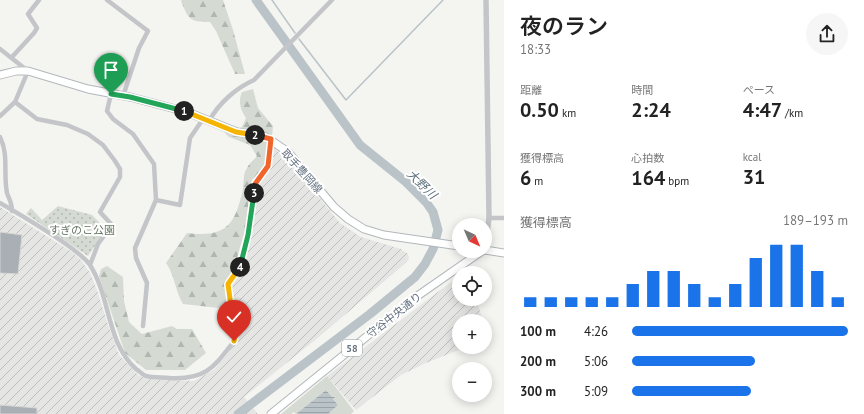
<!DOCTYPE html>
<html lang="ja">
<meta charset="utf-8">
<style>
body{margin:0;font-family:"PT Sans","Noto Sans JP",sans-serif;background:#f6f6f6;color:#222;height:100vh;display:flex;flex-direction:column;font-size:15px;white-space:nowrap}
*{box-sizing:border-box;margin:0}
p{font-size:13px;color:#767676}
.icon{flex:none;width:22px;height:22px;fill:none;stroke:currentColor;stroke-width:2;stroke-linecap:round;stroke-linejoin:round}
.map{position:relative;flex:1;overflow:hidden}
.details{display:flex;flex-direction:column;background:#fff;width:360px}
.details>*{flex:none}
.needle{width:26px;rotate:136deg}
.controls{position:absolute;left:452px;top:218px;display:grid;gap:8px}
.controls a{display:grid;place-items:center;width:40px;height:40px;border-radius:50%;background:#fff;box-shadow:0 2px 10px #0003;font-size:20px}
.pin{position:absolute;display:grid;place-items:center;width:34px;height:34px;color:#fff;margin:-41px -17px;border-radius:50% 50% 50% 0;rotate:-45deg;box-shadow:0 0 4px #0007}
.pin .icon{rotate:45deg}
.km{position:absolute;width:20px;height:20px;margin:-10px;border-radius:50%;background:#222;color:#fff;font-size:11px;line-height:20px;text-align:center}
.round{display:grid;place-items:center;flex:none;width:42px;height:42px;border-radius:21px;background:#f6f6f6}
.summary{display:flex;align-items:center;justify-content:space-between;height:68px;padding:0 16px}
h1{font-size:22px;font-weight:600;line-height:30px}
.metrics{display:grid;grid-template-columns:repeat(3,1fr);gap:6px;height:68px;padding:4px 16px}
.metrics div{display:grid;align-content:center}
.metrics b{font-size:20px;font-weight:600}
.metrics small{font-size:11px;font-weight:400}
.metrics p{font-size:11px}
.chart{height:112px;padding:8px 16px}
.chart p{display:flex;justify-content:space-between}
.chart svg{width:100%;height:72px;margin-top:4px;stroke:#1a73e8;stroke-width:6}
ul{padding:0 16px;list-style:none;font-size:13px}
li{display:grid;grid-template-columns:64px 48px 1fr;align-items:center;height:30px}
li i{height:10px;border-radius:5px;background:#1a73e8}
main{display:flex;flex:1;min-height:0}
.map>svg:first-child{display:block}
.industrial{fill:url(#industrial-furrows)}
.grass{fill:#d5dbd2}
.forest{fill:url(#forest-firs)}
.park{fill:url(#park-dots)}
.water{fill:url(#water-rules)}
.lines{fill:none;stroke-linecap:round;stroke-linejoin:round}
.stream{stroke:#bac3c8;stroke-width:1.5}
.river{stroke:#bac3c8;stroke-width:9}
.building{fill:#a9afb5;stroke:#d6d6d4}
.primary-casing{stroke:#b3b7bb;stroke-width:9}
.minor{stroke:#c3c5c9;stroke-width:4.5}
.tertiary{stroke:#c3c5c9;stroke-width:5.5}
.primary{stroke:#fff;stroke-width:7}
.split-1-casing{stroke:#fff;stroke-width:8}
.split-2-casing{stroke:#fff;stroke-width:8}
.split-3-casing{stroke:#fff;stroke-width:8}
.split-4-casing{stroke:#fff;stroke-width:8}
.split-5-casing{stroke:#fff;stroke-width:8}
.split-1{stroke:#22a559;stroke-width:5}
.split-2{stroke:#f5b400;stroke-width:5}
.split-3{stroke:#f0652b;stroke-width:5}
.split-4{stroke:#22a559;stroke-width:5}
.split-5{stroke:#f5b400;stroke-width:5}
.labels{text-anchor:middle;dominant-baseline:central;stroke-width:4;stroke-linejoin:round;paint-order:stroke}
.shield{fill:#fff;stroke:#939ca7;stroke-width:1}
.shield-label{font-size:10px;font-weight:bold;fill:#657281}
.street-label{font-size:11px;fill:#657281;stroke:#fff}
.park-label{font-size:11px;fill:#667863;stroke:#fff}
.water-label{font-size:12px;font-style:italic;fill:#61737e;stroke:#fff}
</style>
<main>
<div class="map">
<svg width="504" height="414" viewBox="0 0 504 414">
<defs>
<pattern id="industrial-furrows" width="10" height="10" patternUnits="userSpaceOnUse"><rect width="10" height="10" fill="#e5e6e4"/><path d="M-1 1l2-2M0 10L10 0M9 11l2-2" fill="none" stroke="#bdbfbe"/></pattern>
<pattern id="forest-firs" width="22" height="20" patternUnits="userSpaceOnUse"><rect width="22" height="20" fill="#d5dbd2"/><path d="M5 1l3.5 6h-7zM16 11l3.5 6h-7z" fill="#b0b6b0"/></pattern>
<pattern id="park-dots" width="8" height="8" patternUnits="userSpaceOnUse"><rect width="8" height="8" fill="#d5dbd2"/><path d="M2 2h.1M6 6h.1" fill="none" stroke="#b0b6b0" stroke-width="1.8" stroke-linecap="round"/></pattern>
<pattern id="water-rules" width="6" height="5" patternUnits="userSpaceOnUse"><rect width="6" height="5" fill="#bac3c8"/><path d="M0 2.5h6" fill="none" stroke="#9ba3a8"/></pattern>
</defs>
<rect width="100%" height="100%" fill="#f4f5f1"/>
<path class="industrial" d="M273 147 289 161 340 223 361 237 401 249 408 254 409 258 407 262 314 341 244 397 258 414H0V207L72 252 81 260 90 273 97 290 107 322 119 355 138 375 146 379 194 381 215 369 237 341 231 284 245 264 258 185 269 172Z
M459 276V299H476L483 321H459V347H466L426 363 401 375 356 410 327 376Z"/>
<path class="grass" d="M327 376 354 411 351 414H328L338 405 333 399 334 397H332L326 390 296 414 294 412 291 414H281Z"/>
<path class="forest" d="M181 0H223L233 30 245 74H235L216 31 210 22C189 22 188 19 181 0Z
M253 89 258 108 273 126 271 147 263 169 252 180 245 230 230 282 228 309 183 304C175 291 175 275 166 263L187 233C226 238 235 225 243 189 244 182 243 173 247 168 249 163 254 160 257 156L250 145 229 137 224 132 242 127 246 118C240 109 238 102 242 92Z
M107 266 123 277 124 301 129 322 142 334 172 326 177 329H192L206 353 185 370H146L125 353 99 276 101 269Z"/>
<path class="park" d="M58 206 92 215 106 229 88 256 26 214 31 208 42 220Z"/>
<path class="water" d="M326 390 332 397H335L333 399 338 405 328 414H296Z"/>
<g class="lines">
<path class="stream" d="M272 0 295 33
M299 39 346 100 443 0"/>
<path class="river" d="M238 414 370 314 415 277 425 264 433 249 438 230 433 212 426 202 406 182 360 145 256 0"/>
</g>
<path class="building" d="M0 232 22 235 18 274 0 273Z
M0 405 37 408V414H0Z"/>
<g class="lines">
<g class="primary-casing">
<path id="primary" d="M0 75 16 71H28L88 89 130 97 187 112 237 132 266 137 288 152 334 207 348 219 364 229 384 235 459 246
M485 250 504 253
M271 414 413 299 482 251"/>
</g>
<path class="minor" d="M107 0 148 31 139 48 123 96
M0 49 28 71 15 102 0 116
M12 57 34 33 37 28 28 14 39 0
M111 94 107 111 113 119 133 134 154 164 156 200 135 248 136 258 147 283 143 326
M15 102 37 119 67 125 88 134 103 145 115 161 120 169V177L100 212 112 225 98 244 90 265
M209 121C219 103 236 88 254 80L332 0
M0 137C9 155 3 173 7 193 9 199 12 203 12 211
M156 200 180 205 190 138 203 119
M0 203C19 214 79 249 90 265 111 298 106 342 136 369 140 371 142 375 146 376 153 378 163 377 170 378 206 380 214 367 234 341L235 337 228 284 242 263 255 184 268 166 271 139
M489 218H504"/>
<path class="tertiary" d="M485 250 489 218 486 0"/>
<use href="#primary" class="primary"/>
</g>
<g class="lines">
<g class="split-1-casing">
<path id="split-1" d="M111 94 130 97 184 111"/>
</g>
<g class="split-2-casing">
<path id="split-2" d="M184 111 236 132 255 135"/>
</g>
<g class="split-3-casing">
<path id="split-3" d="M254 193 255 184 268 166 271 139 255 135"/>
</g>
<g class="split-4-casing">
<path id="split-4" d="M240 267 248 235 254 193"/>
</g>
<g class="split-5-casing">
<path id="split-5" d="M234 341 235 336 228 284 240 267"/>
</g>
<use href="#split-1" class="split-1"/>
<use href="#split-2" class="split-2"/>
<use href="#split-3" class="split-3"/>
<use href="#split-4" class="split-4"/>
<use href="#split-5" class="split-5"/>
</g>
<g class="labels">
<rect class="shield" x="342" y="340" width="20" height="16" rx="3"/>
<g class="shield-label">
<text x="352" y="348">58</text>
</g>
<g class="street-label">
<text transform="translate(302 171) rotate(48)">取手豊岡線</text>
<text transform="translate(394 315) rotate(-38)">守谷中央通り</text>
</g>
<g class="park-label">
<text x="82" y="230">すぎのこ公園</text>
</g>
<g class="water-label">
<text transform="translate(422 184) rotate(44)">大野川</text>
</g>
</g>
</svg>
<div class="controls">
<a><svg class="needle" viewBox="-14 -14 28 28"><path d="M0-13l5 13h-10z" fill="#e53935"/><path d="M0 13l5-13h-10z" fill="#767676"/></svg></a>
<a><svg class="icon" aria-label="locate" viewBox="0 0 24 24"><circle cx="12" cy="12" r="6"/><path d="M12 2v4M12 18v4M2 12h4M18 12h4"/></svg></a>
<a>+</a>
<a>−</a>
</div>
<div class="pin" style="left:111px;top:94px;background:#1e9e55"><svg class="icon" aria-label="arrive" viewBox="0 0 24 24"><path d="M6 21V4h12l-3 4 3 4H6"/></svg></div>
<div class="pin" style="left:234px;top:341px;background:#d93025"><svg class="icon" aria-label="check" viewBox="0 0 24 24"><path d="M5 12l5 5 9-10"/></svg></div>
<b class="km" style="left:184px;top:111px">1</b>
<b class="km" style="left:255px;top:135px">2</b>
<b class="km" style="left:254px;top:193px">3</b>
<b class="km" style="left:240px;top:267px">4</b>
</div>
<section class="details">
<div class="summary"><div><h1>夜のラン</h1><p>18:33</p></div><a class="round"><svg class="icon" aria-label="share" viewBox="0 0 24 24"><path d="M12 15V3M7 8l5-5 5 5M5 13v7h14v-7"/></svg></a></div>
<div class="metrics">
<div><p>距離</p><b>0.50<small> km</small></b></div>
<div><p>時間</p><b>2:24</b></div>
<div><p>ペース</p><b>4:47<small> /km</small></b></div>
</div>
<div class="metrics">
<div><p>獲得標高</p><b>6<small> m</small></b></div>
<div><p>心拍数</p><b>164<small> bpm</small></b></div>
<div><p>kcal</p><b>31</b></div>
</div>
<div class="chart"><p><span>獲得標高</span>189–193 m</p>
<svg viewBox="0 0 160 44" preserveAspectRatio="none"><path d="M5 44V38M15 44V38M25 44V38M35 44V38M45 44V38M55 44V30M65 44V22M75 44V22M85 44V30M95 44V38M105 44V30M115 44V14M125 44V6M135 44V6M145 44V22M155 44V38"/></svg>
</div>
<ul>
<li><b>100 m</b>4:26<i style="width:100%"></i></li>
<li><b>200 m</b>5:06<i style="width:57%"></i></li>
<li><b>300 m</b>5:09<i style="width:55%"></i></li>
</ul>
</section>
</main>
